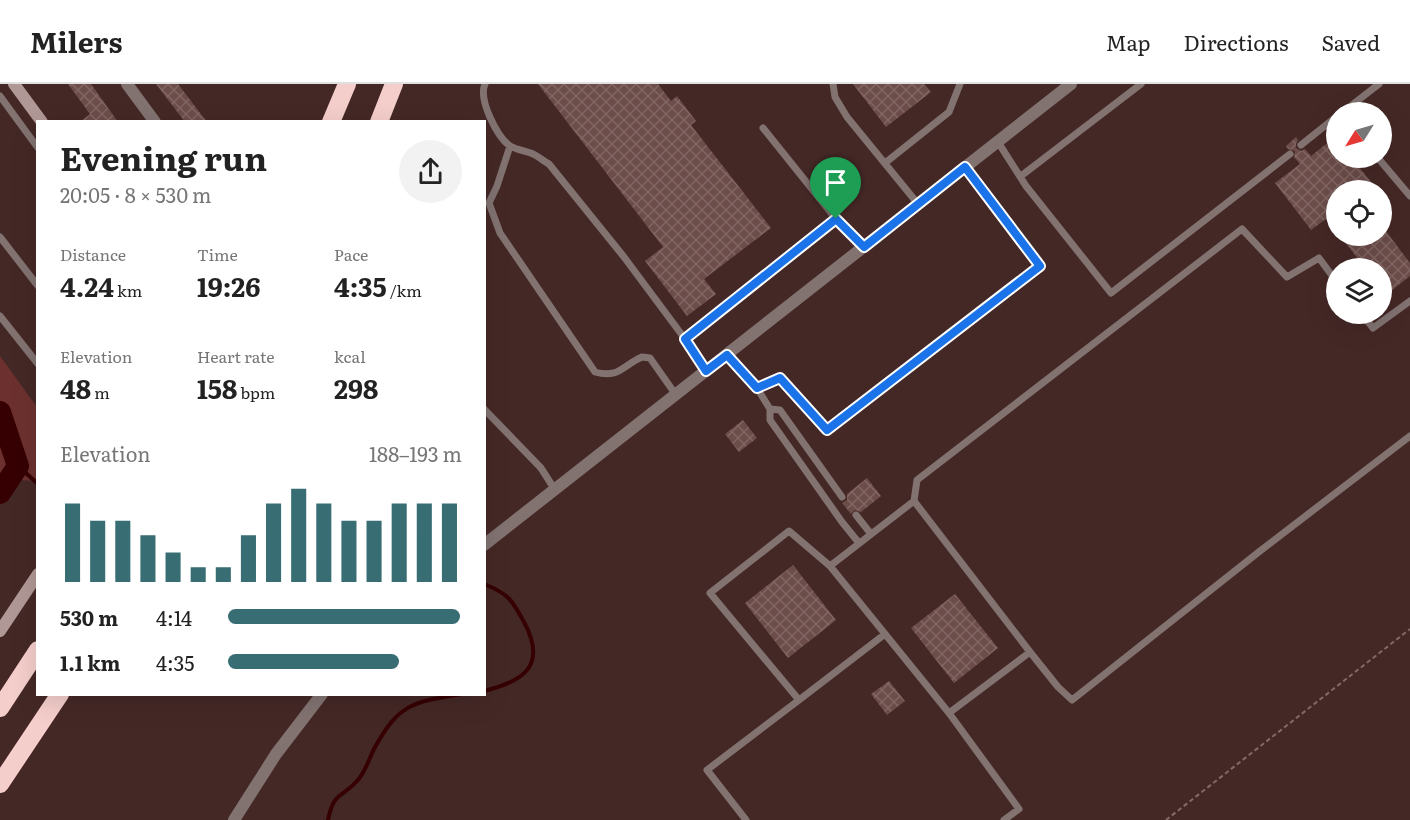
<!DOCTYPE html>
<meta charset="utf-8">
<style>
body{margin:0;font-family:Literata,serif;background:#f2f2f2;color:#222;height:100vh;display:flex;flex-direction:column;font-size:22px;white-space:nowrap}
*{box-sizing:border-box;margin:0}
p{font-size:20px;color:#767676}
.icon{flex:none;width:33px;height:33px;fill:none;stroke:currentColor;stroke-width:2;stroke-linecap:round;stroke-linejoin:round}
.map{position:relative;flex:1;overflow:hidden}
.drawer{position:absolute;left:36px;top:36px;width:450px;height:576px;display:flex;flex-direction:column;background:#fff;border-radius:0px;box-shadow:0 6px 24px #0002}
.drawer>*{flex:none}
.needle{width:39px;rotate:233deg}
.tools{position:absolute;left:1326px;top:18px;display:grid;gap:12px}
.tools a{display:grid;place-items:center;width:66px;height:66px;border-radius:50%;background:#fff;box-shadow:0 6px 24px #0002;font-size:30px}
.pin{position:absolute;display:grid;place-items:center;width:51px;height:51px;color:#fff;margin:-62px -26px;border-radius:50% 50% 50% 0;rotate:-45deg;box-shadow:0 0 6px #0007}
.pin .icon{rotate:45deg}
.round{display:grid;place-items:center;flex:none;width:63px;height:63px;border-radius:32px;background:#f2f2f2}
.summary{display:flex;align-items:center;justify-content:space-between;height:102px;padding:0 24px}
h1{font-size:33px;font-weight:700;line-height:45px}
.stats{display:grid;grid-template-columns:repeat(3,1fr);gap:9px;height:102px;padding:6px 24px}
.stats div{display:grid;align-content:center}
.stats b{font-size:26px;font-weight:700}
.stats small{font-size:16px;font-weight:400}
.stats p{font-size:16px}
.chart{height:168px;padding:12px 24px}
.chart p{display:flex;justify-content:space-between}
.chart svg{width:100%;height:108px;margin-top:6px;stroke:#386e73;stroke-width:6}
ul{padding:0 24px;list-style:none;font-size:20px}
li{display:grid;grid-template-columns:96px 72px 1fr;align-items:center;height:45px}
li i{height:15px;border-radius:8px;background:#386e73}
header{display:flex;align-items:center;gap:36px;box-sizing:border-box;height:84px;padding:0 30px;background:#fff;border-bottom:2px solid #e0e0e0}
header strong{font-size:28px}
nav{display:flex;gap:33px;margin-inline-start:auto;font-size:21px}
.map>svg:first-child{display:block}
.green{fill:#6c312f}
.lines{fill:none;stroke-linecap:round;stroke-linejoin:round}
.stream{stroke:#360003;stroke-width:4}
.river{stroke:#360003;stroke-width:22}
.building{fill:url(#building-cross-hatch)}
.path{stroke:#836a68;stroke-width:2;stroke-dasharray:4.5 3;stroke-linecap:butt}
.lane{stroke:#827371;stroke-width:7}
.street{stroke:#827371;stroke-width:12}
.secondary{stroke:#b09896;stroke-width:12}
.highway{stroke:#f4cecb;stroke-width:18}
.route-casing{stroke:#fff;stroke-width:12}
.route{stroke:#1a73e8;stroke-width:8}
</style>
<header>
<strong>Milers</strong>
<nav><a>Map</a><a>Directions</a><a>Saved</a></nav>
</header>
<div class="map">
<svg width="1410" height="736" viewBox="0 0 1410 736">
<defs>
<pattern id="building-cross-hatch" width="8" height="8" patternUnits="userSpaceOnUse" patternTransform="scale(1.5)"><rect width="8" height="8" fill="#6c4d4a"/><path d="M0 0l8 8M0 8l8-8" fill="none" stroke="#816663"/></pattern>
</defs>
<rect width="100%" height="100%" fill="#442826"/>
<path class="green" d="M0 272 37 323V397L0 395Z"/>
<g class="lines">
<path class="stream" d="M18 382 38 400
M484 500C509 510 512 516 524 538 547 581 525 597 484 607
M328 736C334 707 341 715 357 697 365 689 369 675 374 665 399 619 413 618 462 610"/>
<path class="river" d="M0 328 18 382 0 409"/>
</g>
<path class="building" d="M68 0H91L118 38H80L90 30Z
M156 0H178L207 38H185Z
M538 0H658L671 17 677 12 696 37 691 41 771 144 704 195 716 210 687 232 645 177 663 163Z
M853 0H924L931 8 886 43Z
M1336 52V74H1352L1372 99 1361 106H1336V148L1326 135 1311 146 1275 99 1300 80 1294 73 1295 67 1288 65 1286 62 1296 53 1298 56 1296 60V64L1301 67 1305 65 1311 72Z
M1382 142 1410 179V192L1386 211 1382 206V184H1365L1340 152H1382Z
M743 336 757 354 739 368 725 350Z
M867 394 881 412 861 428 855 426 851 430 842 419 847 416V410Z
M793 481 836 536 788 574 745 519Z
M955 510 998 564 954 599 911 544Z
M889 597 905 617 887 631 871 610Z"/>
<g class="lines">
<path class="path" d="M1166 736 1410 545"/>
<path class="lane" d="M485 0C478 15 497 53 510 62 517 66 526 67 533 70 538 72 543 77 549 80L624 173 685 255
M833 0 835 13 847 33 918 120
M0 12 38 64
M1343 28 1379 0
M763 44 836 135
M998 58 1026 102 1111 209 1290 70
M1301 61 1336 33
M510 62 497 102 489 119 500 149 595 288C619 295 623 281 642 273L650 274 676 311
M1378 74 1410 112
M885 79 949 28 960 0
M1021 92 1141 0
M0 153 38 202
M1336 197 1319 174 1287 193 1242 145 917 396 914 417 830 482 949 629 1030 568 1058 603 1072 616 1260 467 1410 352
M1362 230 1373 244 1410 217
M0 232 38 280
M727 271 757 304 770 325V336L842 438 859 459
M706 287 685 255 836 135 864 163
M757 304 780 294 827 346 1040 181 965 83
M484 325 541 384 555 406
M770 325 780 326 842 413
M914 417 1030 568
M856 431 871 450
M830 482 789 447 710 509 799 616 885 550
M949 629 1019 725 1004 736
M746 736 707 686 799 616"/>
<path class="street" d="M127 0 155 38
M484 461 1071 0
M234 736 276 670 322 610"/>
<path class="secondary" d="M14 0 42 38
M0 547 38 490"/>
<path class="highway" d="M331 38 347 0
M379 38 394 0
M0 624 38 566
M0 700 60 610"/>
</g>
<g class="lines">
<g class="route-casing">
<path id="route" d="M965 83 1040 182 827 346 780 294 757 304 727 271 706 287 685 255 836 135 864 163Z"/>
</g>
<use href="#route" class="route"/>
</g>
</svg>
<div class="tools">
<a><svg class="needle" viewBox="-14 -14 28 28"><path d="M0-13l5 13h-10z" fill="#e53935"/><path d="M0 13l5-13h-10z" fill="#767676"/></svg></a>
<a><svg class="icon" aria-label="locate" viewBox="0 0 24 24"><circle cx="12" cy="12" r="6"/><path d="M12 2v4M12 18v4M2 12h4M18 12h4"/></svg></a>
<a><svg class="icon" aria-label="layers" viewBox="0 0 24 24"><path d="M12 4l9 5-9 5-9-5zM3 14l9 5 9-5"/></svg></a>
</div>
<div class="pin" style="left:836px;top:135px;background:#1e9e55"><svg class="icon" aria-label="arrive" viewBox="0 0 24 24"><path d="M6 21V4h12l-3 4 3 4H6"/></svg></div>
<section class="drawer">
<div class="summary"><div><h1>Evening run</h1><p>20:05 · 8 × 530 m</p></div><a class="round"><svg class="icon" aria-label="share" viewBox="0 0 24 24"><path d="M12 15V3M7 8l5-5 5 5M5 13v7h14v-7"/></svg></a></div>
<div class="stats">
<div><p>Distance</p><b>4.24<small> km</small></b></div>
<div><p>Time</p><b>19:26</b></div>
<div><p>Pace</p><b>4:35<small> /km</small></b></div>
</div>
<div class="stats">
<div><p>Elevation</p><b>48<small> m</small></b></div>
<div><p>Heart rate</p><b>158<small> bpm</small></b></div>
<div><p>kcal</p><b>298</b></div>
</div>
<div class="chart"><p><span>Elevation</span>188–193 m</p>
<svg viewBox="0 0 160 44" preserveAspectRatio="none"><path d="M5 44V12M15 44V19M25 44V19M35 44V25M45 44V32M55 44V38M65 44V38M75 44V25M85 44V12M95 44V6M105 44V12M115 44V19M125 44V19M135 44V12M145 44V12M155 44V12"/></svg>
</div>
<ul>
<li><b>530 m</b>4:14<i style="width:99%"></i></li>
<li><b>1.1 km</b>4:35<i style="width:73%"></i></li>
</ul>
</section>
</div>
